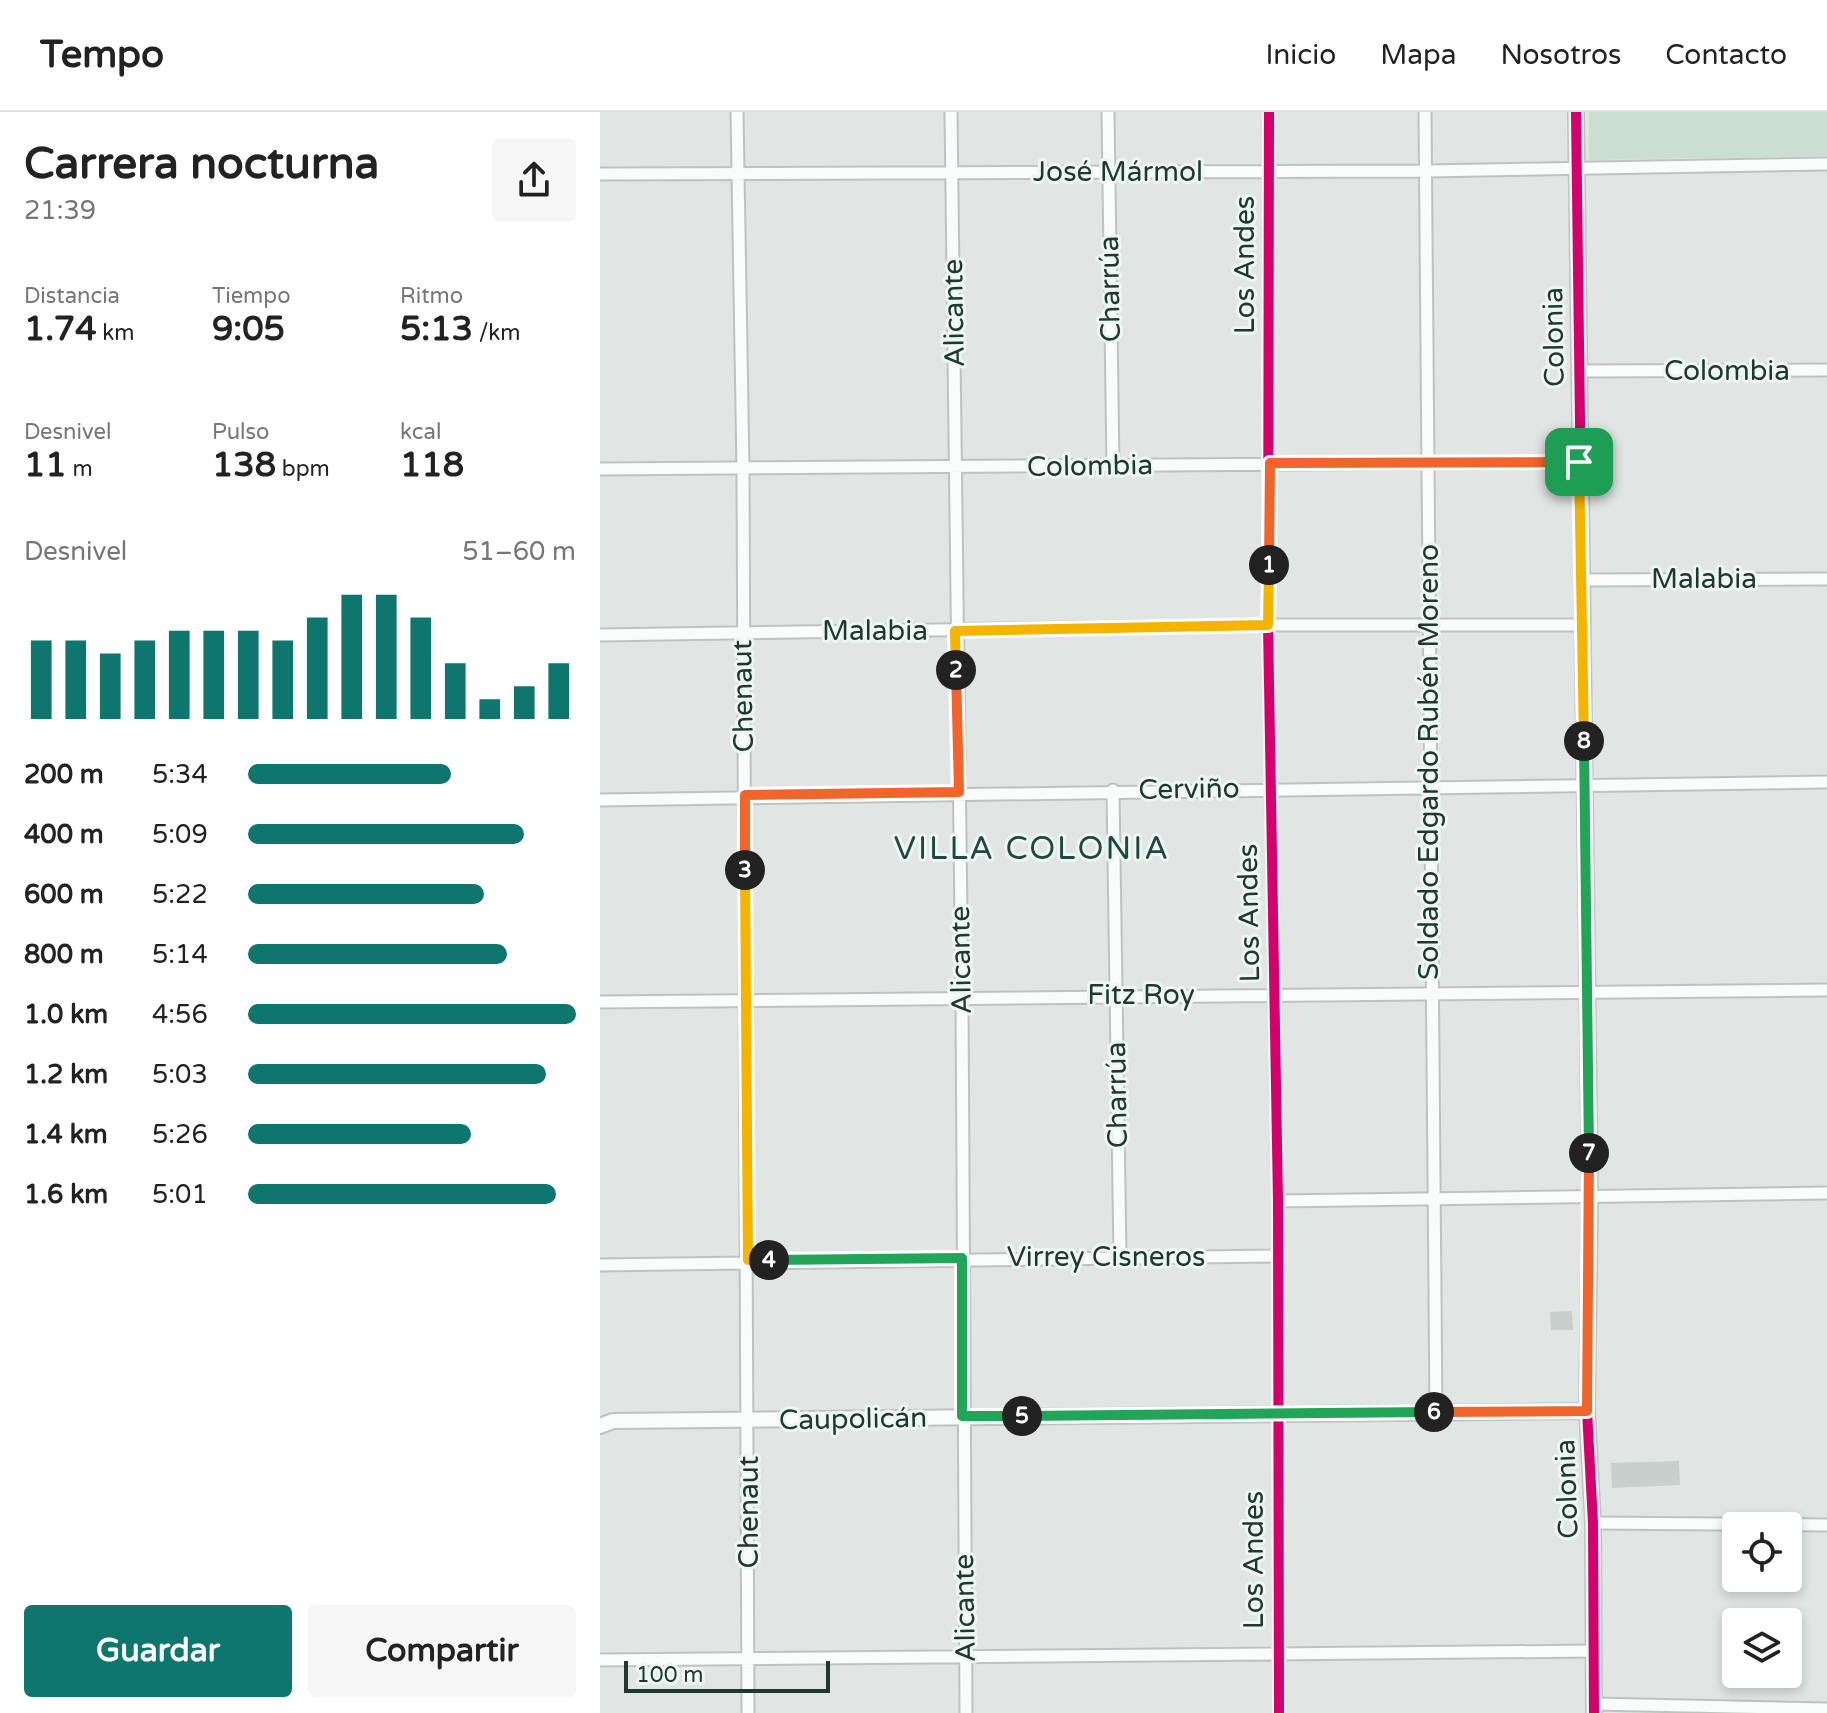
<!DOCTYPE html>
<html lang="es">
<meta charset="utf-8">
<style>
body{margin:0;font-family:"Varela Round",sans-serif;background:#f6f6f6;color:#222;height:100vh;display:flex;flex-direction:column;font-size:30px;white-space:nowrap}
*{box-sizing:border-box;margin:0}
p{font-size:26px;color:#767676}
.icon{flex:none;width:44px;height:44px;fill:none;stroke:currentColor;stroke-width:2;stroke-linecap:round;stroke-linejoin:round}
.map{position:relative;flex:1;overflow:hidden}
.details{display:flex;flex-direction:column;background:#fff;width:600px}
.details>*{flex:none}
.controls{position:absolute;left:1122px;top:1400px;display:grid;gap:16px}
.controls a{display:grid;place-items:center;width:80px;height:80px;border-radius:8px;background:#fff;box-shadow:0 4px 12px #0003;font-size:40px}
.scale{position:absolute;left:24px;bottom:20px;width:206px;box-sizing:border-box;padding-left:8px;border:4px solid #203832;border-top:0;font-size:22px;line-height:28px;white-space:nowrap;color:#203832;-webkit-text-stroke:6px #eef6f2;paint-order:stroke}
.pin{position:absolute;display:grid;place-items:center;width:68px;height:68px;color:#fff;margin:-34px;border-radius:16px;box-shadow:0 4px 12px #0006}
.km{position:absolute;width:40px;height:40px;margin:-20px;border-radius:50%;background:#222;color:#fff;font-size:22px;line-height:40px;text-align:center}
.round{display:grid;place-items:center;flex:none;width:84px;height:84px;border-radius:8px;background:#f6f6f6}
.headline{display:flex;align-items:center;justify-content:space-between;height:136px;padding:0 24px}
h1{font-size:44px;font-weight:700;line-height:60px}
.stats{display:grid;grid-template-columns:repeat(3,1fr);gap:12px;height:136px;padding:8px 24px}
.stats div{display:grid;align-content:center}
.stats b{font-size:34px;font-weight:700}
.stats small{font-size:22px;font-weight:400}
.stats p{font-size:22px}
.chart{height:224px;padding:16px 24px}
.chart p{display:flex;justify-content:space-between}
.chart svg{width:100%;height:144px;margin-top:8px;stroke:#0f766e;stroke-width:6}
.button{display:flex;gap:16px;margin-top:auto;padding:16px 24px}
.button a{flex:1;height:92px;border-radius:8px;background:#0f766e;color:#fff;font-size:32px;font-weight:700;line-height:92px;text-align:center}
.button a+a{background:#f6f6f6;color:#222}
ul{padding:0 24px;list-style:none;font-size:26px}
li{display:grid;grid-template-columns:128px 96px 1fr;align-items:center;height:60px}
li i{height:20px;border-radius:10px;background:#0f766e}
header{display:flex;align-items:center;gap:48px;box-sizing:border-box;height:112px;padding:0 40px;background:#fff;border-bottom:2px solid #e0e0e0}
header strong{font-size:38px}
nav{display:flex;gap:44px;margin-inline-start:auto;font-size:28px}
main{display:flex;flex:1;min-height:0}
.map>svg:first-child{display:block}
.park{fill:#cadfd1}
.building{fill:#c9cfcd;stroke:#cacfcd;stroke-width:2}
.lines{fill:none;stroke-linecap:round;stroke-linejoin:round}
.minor-casing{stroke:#bec3c1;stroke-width:15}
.tertiary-casing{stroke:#bec3c1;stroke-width:18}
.minor{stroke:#fafbfb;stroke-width:11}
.tertiary{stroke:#fafbfb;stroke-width:14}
.cycleway-casing{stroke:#eef6f2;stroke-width:15}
.cycleway{stroke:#d6006c;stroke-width:10}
.split-1-casing{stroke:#fff;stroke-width:16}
.split-2-casing{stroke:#fff;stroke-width:16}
.split-3-casing{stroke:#fff;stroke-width:16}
.split-4-casing{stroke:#fff;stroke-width:16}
.split-5-casing{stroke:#fff;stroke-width:16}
.split-6-casing{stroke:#fff;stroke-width:16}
.split-7-casing{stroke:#fff;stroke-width:16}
.split-8-casing{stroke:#fff;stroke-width:16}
.split-9-casing{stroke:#fff;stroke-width:16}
.split-1{stroke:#f0652b;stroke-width:10}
.split-2{stroke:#f5b400;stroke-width:10}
.split-3{stroke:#f0652b;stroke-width:10}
.split-4{stroke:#f5b400;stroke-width:10}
.split-5{stroke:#22a559;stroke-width:10}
.split-6{stroke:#22a559;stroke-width:10}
.split-7{stroke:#f0652b;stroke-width:10}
.split-8{stroke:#22a559;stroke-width:10}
.split-9{stroke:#f5b400;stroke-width:10}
.labels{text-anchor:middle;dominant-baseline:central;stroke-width:6;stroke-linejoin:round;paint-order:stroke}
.street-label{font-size:28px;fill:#203832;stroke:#eef6f2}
.quarter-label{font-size:32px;letter-spacing:2px;fill:#1d4940;stroke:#eef6f2}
</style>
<header>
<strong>Tempo</strong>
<nav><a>Inicio</a><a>Mapa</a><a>Nosotros</a><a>Contacto</a></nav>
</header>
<main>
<section class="details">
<div class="headline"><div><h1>Carrera nocturna</h1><p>21:39</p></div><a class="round"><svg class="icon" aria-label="share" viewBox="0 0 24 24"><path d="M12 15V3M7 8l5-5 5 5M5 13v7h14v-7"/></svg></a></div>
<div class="stats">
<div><p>Distancia</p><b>1.74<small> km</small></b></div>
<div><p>Tiempo</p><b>9:05</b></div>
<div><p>Ritmo</p><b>5:13<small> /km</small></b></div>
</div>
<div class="stats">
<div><p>Desnivel</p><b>11<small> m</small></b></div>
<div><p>Pulso</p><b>138<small> bpm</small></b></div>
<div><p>kcal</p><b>118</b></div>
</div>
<div class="chart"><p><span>Desnivel</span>51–60 m</p>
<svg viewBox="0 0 160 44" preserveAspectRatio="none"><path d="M5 44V20M15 44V20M25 44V24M35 44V20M45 44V17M55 44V17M65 44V17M75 44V20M85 44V13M95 44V6M105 44V6M115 44V13M125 44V27M135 44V38M145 44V34M155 44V27"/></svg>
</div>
<ul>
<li><b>200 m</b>5:34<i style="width:62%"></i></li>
<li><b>400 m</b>5:09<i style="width:84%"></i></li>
<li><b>600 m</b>5:22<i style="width:72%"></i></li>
<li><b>800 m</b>5:14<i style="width:79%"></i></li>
<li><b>1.0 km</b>4:56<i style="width:100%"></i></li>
<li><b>1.2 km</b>5:03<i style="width:91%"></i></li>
<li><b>1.4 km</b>5:26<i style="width:68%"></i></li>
<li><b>1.6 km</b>5:01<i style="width:94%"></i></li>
</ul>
<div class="button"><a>Guardar</a><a>Compartir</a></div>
</section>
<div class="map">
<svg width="1227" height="1601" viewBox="0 0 1227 1601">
<rect width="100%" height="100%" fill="#e1e6e4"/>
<path class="park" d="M989 0H1227V44L989 48Z"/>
<path class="building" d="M971 1200 972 1217H952L951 1201Z
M1078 1350 1079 1372 1013 1375 1012 1352Z"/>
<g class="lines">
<g class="minor-casing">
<path id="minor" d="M137 0 143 357 148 1601
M351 0 362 884 366 1601
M508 0 513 354
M669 0 668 513 678 1089 679 1601
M825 0 836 1300
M0 62 826 59 1227 52
M979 259 1227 258
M0 357 979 350
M981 468 1227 467
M0 523 668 513H981
M513 678 520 1145
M0 688 1227 670
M0 890 1227 878
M678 1089 1227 1081
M0 1153 676 1144
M993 1411 1227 1413
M0 1548 994 1539
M994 1592 1227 1597"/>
</g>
<g class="tertiary-casing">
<path id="tertiary" d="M976 0 990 1085 987 1299 993 1411 994 1601
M0 1314 13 1309 987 1299"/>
</g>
<use href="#minor" class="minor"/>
<use href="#tertiary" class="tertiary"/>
<g class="cycleway-casing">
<path id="cycleway" d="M669 0 668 513 678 1089 679 1601
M976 0 990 1085 987 1299 993 1411 994 1601"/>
</g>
<use href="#cycleway" class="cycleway"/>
</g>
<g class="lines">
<g class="split-1-casing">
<path id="split-1" d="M669 453 670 351 979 350"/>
</g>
<g class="split-2-casing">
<path id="split-2" d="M356 558 355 519 668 513 669 453"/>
</g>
<g class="split-3-casing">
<path id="split-3" d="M145 758V683L359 680 356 558"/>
</g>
<g class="split-4-casing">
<path id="split-4" d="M145 758 148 1148H169"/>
</g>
<g class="split-5-casing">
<path id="split-5" d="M169 1148 362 1146V1304H422"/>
</g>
<g class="split-6-casing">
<path id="split-6" d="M422 1304 834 1300"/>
</g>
<g class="split-7-casing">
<path id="split-7" d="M834 1300 987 1299 989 1041"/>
</g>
<g class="split-8-casing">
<path id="split-8" d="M984 629 989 1041"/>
</g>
<g class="split-9-casing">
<path id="split-9" d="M979 350 984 629"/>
</g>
<use href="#split-1" class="split-1"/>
<use href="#split-2" class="split-2"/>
<use href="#split-3" class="split-3"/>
<use href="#split-4" class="split-4"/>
<use href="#split-5" class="split-5"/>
<use href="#split-6" class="split-6"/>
<use href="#split-7" class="split-7"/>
<use href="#split-8" class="split-8"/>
<use href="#split-9" class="split-9"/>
</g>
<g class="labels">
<g class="street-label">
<text x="518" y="60">José Mármol</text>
<text transform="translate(645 153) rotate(-90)">Los Andes</text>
<text transform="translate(510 177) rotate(-91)">Charrúa</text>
<text transform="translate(354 201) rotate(-91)">Alicante</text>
<text transform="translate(954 225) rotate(-91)">Colonia</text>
<text x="1127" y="259">Colombia</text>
<text transform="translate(490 354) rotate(-1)">Colombia</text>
<text x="1104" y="467">Malabia</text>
<text x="275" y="519">Malabia</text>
<text transform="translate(143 584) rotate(-91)">Chenaut</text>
<text transform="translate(829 650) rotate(-90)">Soldado Edgardo Rubén Moreno</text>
<text transform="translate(589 677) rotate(-1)">Cerviño</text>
<text transform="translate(649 801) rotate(-91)">Los Andes</text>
<text transform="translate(361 848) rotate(-91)">Alicante</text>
<text x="541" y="883">Fitz Roy</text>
<text transform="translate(517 983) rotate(-91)">Charrúa</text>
<text x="506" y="1145">Virrey Cisneros</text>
<text transform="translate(253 1307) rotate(-1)">Caupolicán</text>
<text transform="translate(967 1377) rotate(-92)">Colonia</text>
<text transform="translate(149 1400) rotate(-90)">Chenaut</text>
<text transform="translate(654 1448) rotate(-90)">Los Andes</text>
<text transform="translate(365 1496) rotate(-91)">Alicante</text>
</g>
<g class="quarter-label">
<text x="432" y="737">VILLA COLONIA</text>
</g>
</g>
</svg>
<div class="controls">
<a><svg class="icon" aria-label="locate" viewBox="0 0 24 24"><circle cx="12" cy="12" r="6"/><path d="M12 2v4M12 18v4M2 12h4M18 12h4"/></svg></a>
<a><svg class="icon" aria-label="layers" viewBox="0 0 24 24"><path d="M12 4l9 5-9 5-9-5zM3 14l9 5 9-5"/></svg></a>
</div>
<div class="scale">100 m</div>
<div class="pin" style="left:979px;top:350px;background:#1e9e55"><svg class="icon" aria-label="arrive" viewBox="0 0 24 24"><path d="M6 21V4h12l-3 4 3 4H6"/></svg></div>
<b class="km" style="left:669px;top:453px">1</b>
<b class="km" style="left:356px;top:558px">2</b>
<b class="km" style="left:145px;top:758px">3</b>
<b class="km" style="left:169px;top:1148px">4</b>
<b class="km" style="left:422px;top:1304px">5</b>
<b class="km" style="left:834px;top:1300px">6</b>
<b class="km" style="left:989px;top:1041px">7</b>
<b class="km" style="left:984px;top:629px">8</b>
</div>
</main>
